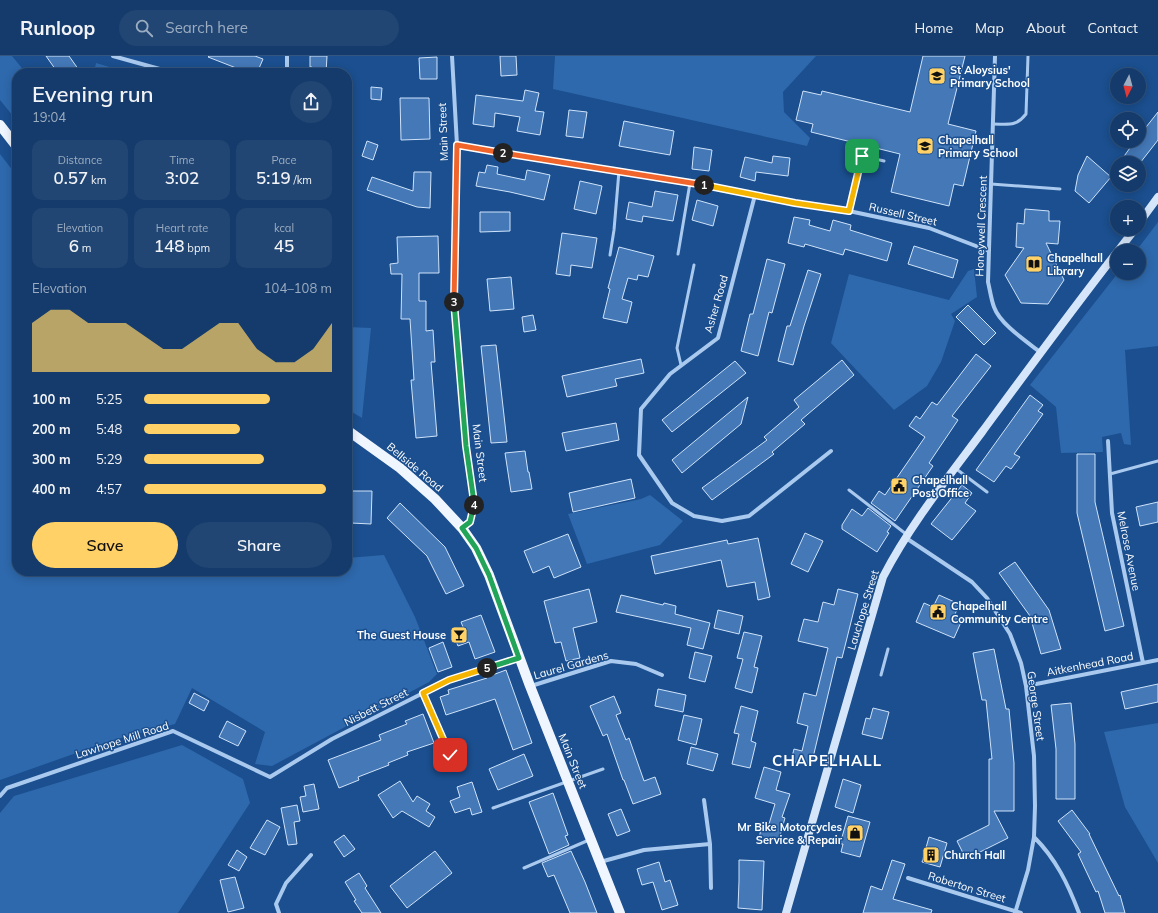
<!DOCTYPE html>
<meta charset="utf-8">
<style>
body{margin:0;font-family:Mulish,sans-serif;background:#214673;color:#f1f3f6;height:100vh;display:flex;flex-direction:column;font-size:15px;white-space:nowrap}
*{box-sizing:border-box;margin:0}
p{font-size:13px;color:#9dadc1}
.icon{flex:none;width:22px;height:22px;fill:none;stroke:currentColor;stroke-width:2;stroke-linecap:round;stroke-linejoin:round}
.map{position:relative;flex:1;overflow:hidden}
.sheet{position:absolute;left:12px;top:12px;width:340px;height:508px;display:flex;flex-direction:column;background:#143b6b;border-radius:16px;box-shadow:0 2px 10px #0003,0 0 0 1px #33557e}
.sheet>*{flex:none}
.needle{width:26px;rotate:186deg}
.fabs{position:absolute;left:1110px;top:12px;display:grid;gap:8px}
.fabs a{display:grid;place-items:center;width:36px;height:36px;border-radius:50%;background:#143b6b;box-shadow:0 2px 10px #0003,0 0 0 1px #33557e;font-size:20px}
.pin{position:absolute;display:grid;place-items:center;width:34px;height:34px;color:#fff;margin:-17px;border-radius:8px;box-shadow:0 2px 6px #0006}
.km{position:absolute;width:20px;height:20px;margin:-10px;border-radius:50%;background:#222;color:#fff;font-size:11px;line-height:20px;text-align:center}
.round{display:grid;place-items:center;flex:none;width:42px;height:42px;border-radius:21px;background:#214673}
.head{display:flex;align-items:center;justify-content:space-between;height:68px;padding:0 20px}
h1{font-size:22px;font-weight:600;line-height:30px}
.figures{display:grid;grid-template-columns:repeat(3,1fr);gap:6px;height:68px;padding:4px 20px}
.figures div{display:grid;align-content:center;border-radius:10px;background:#214673;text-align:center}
.figures b{font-size:17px;font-weight:600}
.figures small{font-size:11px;font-weight:400}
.figures p{font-size:11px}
.chart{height:112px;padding:8px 20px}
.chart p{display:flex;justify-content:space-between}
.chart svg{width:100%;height:72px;margin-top:4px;fill:#ffd166;opacity:.7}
.primary-button{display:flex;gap:8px;margin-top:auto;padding:8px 20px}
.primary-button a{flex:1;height:46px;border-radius:24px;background:#ffd166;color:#111;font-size:16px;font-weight:600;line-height:46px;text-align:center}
.primary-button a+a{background:#214673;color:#f1f3f6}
ul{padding:0 20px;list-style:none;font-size:13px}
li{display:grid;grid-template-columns:64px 48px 1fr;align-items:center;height:30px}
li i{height:10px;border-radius:5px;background:#ffd166}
header{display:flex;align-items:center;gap:24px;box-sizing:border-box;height:56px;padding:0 20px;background:#143b6b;border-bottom:1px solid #33557e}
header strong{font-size:19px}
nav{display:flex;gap:22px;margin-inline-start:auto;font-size:14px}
.search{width:280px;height:36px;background:#214673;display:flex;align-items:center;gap:10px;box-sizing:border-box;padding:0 14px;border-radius:22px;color:#9dadc1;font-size:15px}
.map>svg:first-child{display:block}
.green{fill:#2e69ad}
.building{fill:#4478b7;stroke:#cfe3fa}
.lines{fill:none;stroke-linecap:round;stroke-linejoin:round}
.lane{stroke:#a9c9ee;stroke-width:3}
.street{stroke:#a9c9ee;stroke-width:4}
.secondary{stroke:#d6e6fa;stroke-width:8}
.primary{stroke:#f0f6ff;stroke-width:10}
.split-1-casing{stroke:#fff;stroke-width:8}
.split-2-casing{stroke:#fff;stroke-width:8}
.split-3-casing{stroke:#fff;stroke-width:8}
.split-4-casing{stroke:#fff;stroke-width:8}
.split-5-casing{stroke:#fff;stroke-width:8}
.split-6-casing{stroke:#fff;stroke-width:8}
.split-1{stroke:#f5b400;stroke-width:5}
.split-2{stroke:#f0652b;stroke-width:5}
.split-3{stroke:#f0652b;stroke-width:5}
.split-4{stroke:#22a559;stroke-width:5}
.split-5{stroke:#22a559;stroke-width:5}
.split-6{stroke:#f5b400;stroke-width:5}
.labels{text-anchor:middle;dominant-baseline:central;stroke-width:3;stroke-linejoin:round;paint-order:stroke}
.poi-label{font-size:11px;font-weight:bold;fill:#fff;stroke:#1b4f8f;text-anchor:start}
.street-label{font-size:11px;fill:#fff;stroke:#1b4f8f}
.district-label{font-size:15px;font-weight:bold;letter-spacing:1px;fill:#fff;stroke:#1b4f8f}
</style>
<header>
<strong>Runloop</strong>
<div class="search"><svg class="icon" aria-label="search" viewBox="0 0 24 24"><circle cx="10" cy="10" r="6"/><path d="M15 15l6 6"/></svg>Search here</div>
<nav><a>Home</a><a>Map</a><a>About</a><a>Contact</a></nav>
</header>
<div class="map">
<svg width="1158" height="857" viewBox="0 0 1158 857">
<rect width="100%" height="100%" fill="#1b4f8f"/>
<path class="green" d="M0 0H12L26 17H17V65L0 44Z
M555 0H816L783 36 784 56 810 82 807 90 553 33Z
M96 7 130 17H94Z
M0 98 17 120V515H347V502L384 499 415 561 437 618 429 626 272 710 255 708 265 676 192 632 175 668 113 684 0 724Z
M1158 166V290L1125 294 1131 389 1124 388 1121 377 1102 381 1103 396 1061 397 1056 351 1030 329 1118 217H1139V195H1136Z
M974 213 977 241 951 258 955 265 941 306 927 330 894 354 831 287 849 218 949 244 968 215Z
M347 271 371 272 362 362 347 353Z
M650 439 683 465 660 489 587 508 568 458 641 443Z
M1158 667V807L1125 751 1104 676Z
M182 689 243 723 250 747 178 857H0V757L14 740Z"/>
<path class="building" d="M46 0H69L81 17H58Z
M209 0H255L263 3 257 17H249L208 1Z
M310 0H327L326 17H312V11H310Z
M500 0H516L517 19 501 20Z
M923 0H965L948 68 976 75 963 130 954 128 949 150 891 136 900 98 811 76 813 68 796 64 803 35 821 39 822 35 910 56Z
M437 1V23H420L419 2Z
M371 31 382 32 381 44 371 43Z
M525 34 539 37 535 55 544 56 540 79 517 75 520 61 495 57 494 71 473 68 476 39 523 45Z
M400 42H429L430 83 401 84Z
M569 54 587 56 583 82 566 80Z
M1158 56V84L1140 107H1127L1122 103 1135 85H1139V80Z
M624 65 674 75 670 99 619 90Z
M367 85 378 89 373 104 362 100Z
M694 91 712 94 709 115 692 113Z
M773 100 790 102 788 120 756 116 755 125 740 121 745 101 772 107Z
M1087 100 1111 121 1089 147 1075 135 1078 119Z
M487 109 498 111 497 118 525 124 527 114 550 119 544 144 510 136 476 130 479 116 485 117Z
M414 116H431L430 152 417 151 367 134 372 121 413 135Z
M580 125 602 130 596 158 574 153Z
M655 135 678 139 673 165 643 160 642 166 626 163 629 146 652 151Z
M697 144 718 150 713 170 692 164Z
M1025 153 1049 155V165H1060L1058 188 1046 187 1064 224 1048 248 1021 247 1005 219 1024 192 1016 191 1017 167 1024 168Z
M480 156H510V175L480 176Z
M794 161 810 164 809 169 830 175 833 164 851 169 850 174 892 187 887 205 845 193 843 199 805 188 804 191 788 187Z
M562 177 597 182 592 212 571 209 570 220 556 218Z
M438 180 439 217H419V245H426V275L433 274 435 306H431L437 380 416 382 411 324H414L410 263H401L402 218H391L390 208 398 207 397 181Z
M914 190 958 204 953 222 908 208Z
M619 191 654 200 648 221 638 219 637 224 628 222 622 243 632 246 627 267 603 262 610 233 608 232Z
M767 203 785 208 772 257 769 256 758 300 741 295 750 258H753Z
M808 214 821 218 804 270 793 309 778 305 787 270H790Z
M511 221 514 253 490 255 487 223Z
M968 249 996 277 984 289 956 261Z
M533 259 536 274 524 276 522 261Z
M496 289 507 386 491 387 481 290Z
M976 298 991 310 952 360 958 364 929 407 933 410 895 465 871 447 879 435 885 439 925 381 909 370 916 360 920 363 932 346 937 349Z
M641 303 644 317 615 323 617 330 567 341 562 320Z
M842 304 854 319 801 364 805 368 772 396 774 398 712 444 702 432 767 384 764 381 799 351 794 344Z
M735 305 746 317 672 376 662 364Z
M1030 339 1043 349 1038 355 1043 358 1014 398 1020 401 1011 413 1006 410 994 426 976 414Z
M748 341 741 368 682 417 672 404Z
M616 367 619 384 566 395 562 377Z
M525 395 528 416H529L532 433 511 436 505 397Z
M1077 398H1095V446L1124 570 1105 575 1077 457Z
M631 423 635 442 573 456 569 437Z
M962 429 972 437 965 447 976 455 952 484 931 468Z
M351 435H372L371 468 351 467Z
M1158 446V466L1140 470 1136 451Z
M400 447 445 491 464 530 446 538 427 500 387 462Z
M868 452 891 470 887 476 889 477 877 496 842 473V469L852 453 862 460Z
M805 477 823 485 808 516 791 508Z
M568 478 581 511 554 522 549 510 533 517 524 495Z
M758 482 770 541 758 544 755 526 727 531 721 504 655 518 651 500 727 484 728 488Z
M1015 506 1049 554 1061 593 1041 598 1030 560 999 517Z
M589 533 597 566 573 572 580 602 566 605 561 586 555 587 544 545Z
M838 533 858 538 842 602 837 601 811 710 791 705 794 693 802 695 808 670 797 667 804 637 816 640 828 592 798 585 804 563 818 566 823 546 834 549Z
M621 539 663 549 664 547 676 550 675 558 710 567 703 593 687 589 691 572 616 556Z
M939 539 959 548 954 561 962 564 954 582 916 566 924 547 933 551Z
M718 554 743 560 739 578 714 572Z
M481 559 495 596 475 603 469 586 458 590 452 575 463 571 461 566Z
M744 576 762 580 754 611 758 612 752 637 735 632 743 603 737 602Z
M443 586 452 611 438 616 429 592Z
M994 593 1006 653H1009L1014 707V755H994L1008 782 966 803 957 785 989 769V703H992L986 644H982L973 597Z
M695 596 712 600 705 626 689 622Z
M506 614 532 687 513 694 495 643 446 659 440 641 449 638 448 634 487 622V621Z
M1158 628V646L1125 653 1121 636Z
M658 633 686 639 683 656 655 650Z
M194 637 209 645 204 655 189 647Z
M614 640 621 657 616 659 626 684 629 682 644 725 655 721 661 738 633 748 624 724H623L607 678 603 680 590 650Z
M1071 647 1075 688V743H1056V693L1051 649Z
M741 650 758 655 751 685 756 687 750 712 732 708 739 678 734 677Z
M873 652 889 656 882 683 862 678 866 662 870 663Z
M423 658 434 687 407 696 408 699 388 707 389 709 358 721 359 724 339 732 328 704 381 684 379 679 407 668 405 665Z
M684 659 702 663 696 689 678 684Z
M227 665 246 675 238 690 219 681Z
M691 691 718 698 713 715 687 708Z
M524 698 533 720 498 734 489 713Z
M764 711 781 716 776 734 790 738 782 761 785 762 779 783H759L762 767 769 768 775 748 755 742Z
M843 723 861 729 853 757 835 751Z
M400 725 413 746 417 740 430 748 426 755 435 761 429 771 402 755 393 762 378 739Z
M472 726 482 756 472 759 470 752 455 757 450 745 460 741 457 731Z
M314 728 319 753 303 756 300 741 306 740 304 730Z
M553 737 568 779 565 780 569 789 549 798 529 746Z
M297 749 300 765 294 766 297 788 288 789 281 752Z
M621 753 630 775 617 780 608 758Z
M1072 754 1090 778H1089L1119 840 1120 839 1125 857H1105L1098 835 1096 836 1078 798 1081 796 1058 765Z
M848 760 870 766 860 801 841 796 843 788H840Z
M267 764 280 771 265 799 250 792Z
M344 779 355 793 344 801 334 786Z
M929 781 947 787 940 811 922 806Z
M237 794 247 801 239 815 228 809Z
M435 795 452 817 407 852 390 830Z
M571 795 585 826 597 857H570L554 819 548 821 542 807Z
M739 804 764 805 762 854 738 852 739 825Z
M892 804 905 808 893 843 932 854 931 857H863L871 830 882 834Z
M659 806 665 826 670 824 678 849 662 854 653 826 642 829 637 813Z
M359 817 367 830 365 832 381 857H362L354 845 356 844 345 826Z
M235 821 244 852 228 856 220 824Z"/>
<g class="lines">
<path class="lane" d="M993 68C1008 68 1016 71 1026 58L1028 0
M991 128 1060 133
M849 155 862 100 884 105
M678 198 690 127
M610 199 614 174 619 115
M681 309 677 292 694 209
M955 412 987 436
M1110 418 1158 405
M849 434 906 478
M881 619 888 593
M493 752 603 713
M524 812 589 784"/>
<path class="street" d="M113 0 174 17
M287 0V17
M452 0 457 89 453 252 466 390 474 446 469 466 462 472
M995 0 988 226C990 234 991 243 994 251 1000 268 1026 285 1040 296
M457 89 690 127 795 147 849 155 929 172 989 195
M755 139 718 282 670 318 641 353 639 399 672 447 694 460 722 465 749 460 831 395
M1108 385 1112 457 1143 607
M906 482 972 526 987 542 1010 578 1021 607 1026 630 1034 700 1035 750 1034 781C1056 803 1068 828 1079 857
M531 630 611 605 636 608 662 619
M1026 630 1158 604
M423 637 456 712
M0 740 7 732 173 675 270 721 332 683 449 624 519 602
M704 744 710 788
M600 806 644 794 710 788 711 832
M908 822 1021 857
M279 857 276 848 286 827 311 799
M1015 857 1028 814 1034 781"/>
<path class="secondary" d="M1139 167 1158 141
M1118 195 1135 173
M786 857 883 521C910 469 947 423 982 376 1027 315 1071 255 1117 196"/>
<path class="primary" d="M0 69 17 91
M347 374 400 412 435 443 462 472 476 492 489 519 530 630 620 857"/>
</g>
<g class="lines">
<g class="split-1-casing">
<path id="split-1" d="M704 129 795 147 849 155 862 100"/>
</g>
<g class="split-2-casing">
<path id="split-2" d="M503 97 704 129"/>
</g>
<g class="split-3-casing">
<path id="split-3" d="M454 246 457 89 503 97"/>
</g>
<g class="split-4-casing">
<path id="split-4" d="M454 246 466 390 474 446V449"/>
</g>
<g class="split-5-casing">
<path id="split-5" d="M474 449 470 466 462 472 476 492 489 519 519 602 487 612"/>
</g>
<g class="split-6-casing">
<path id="split-6" d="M450 699 423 637 449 624 487 612"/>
</g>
<use href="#split-1" class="split-1"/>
<use href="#split-2" class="split-2"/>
<use href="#split-3" class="split-3"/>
<use href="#split-4" class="split-4"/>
<use href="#split-5" class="split-5"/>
<use href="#split-6" class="split-6"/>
</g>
<defs>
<g id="school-square" transform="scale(0.9)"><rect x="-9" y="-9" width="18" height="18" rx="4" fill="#ffd166" stroke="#1b4f8f"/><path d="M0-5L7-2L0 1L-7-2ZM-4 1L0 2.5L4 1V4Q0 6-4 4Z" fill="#111"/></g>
<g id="library-square" transform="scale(0.9)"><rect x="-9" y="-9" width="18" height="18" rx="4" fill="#ffd166" stroke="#1b4f8f"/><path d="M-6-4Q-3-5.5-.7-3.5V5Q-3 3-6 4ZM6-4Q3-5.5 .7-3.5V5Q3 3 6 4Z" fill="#111"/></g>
<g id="civic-square" transform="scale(0.9)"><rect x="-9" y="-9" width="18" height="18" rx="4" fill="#ffd166" stroke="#1b4f8f"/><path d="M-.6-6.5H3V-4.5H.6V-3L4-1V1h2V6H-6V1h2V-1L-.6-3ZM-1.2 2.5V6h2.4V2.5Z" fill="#111"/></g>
<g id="bar-square" transform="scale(0.9)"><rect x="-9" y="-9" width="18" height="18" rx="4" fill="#ffd166" stroke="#1b4f8f"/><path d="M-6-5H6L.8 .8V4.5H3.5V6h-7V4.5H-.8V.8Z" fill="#111"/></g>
<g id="shop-square" transform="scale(0.9)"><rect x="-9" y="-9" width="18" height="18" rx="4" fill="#ffd166" stroke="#1b4f8f"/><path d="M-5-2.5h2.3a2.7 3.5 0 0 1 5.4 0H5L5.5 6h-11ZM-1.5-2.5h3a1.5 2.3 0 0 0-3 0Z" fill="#111"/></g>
<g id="building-square" transform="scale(0.9)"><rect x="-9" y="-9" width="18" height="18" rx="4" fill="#ffd166" stroke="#1b4f8f"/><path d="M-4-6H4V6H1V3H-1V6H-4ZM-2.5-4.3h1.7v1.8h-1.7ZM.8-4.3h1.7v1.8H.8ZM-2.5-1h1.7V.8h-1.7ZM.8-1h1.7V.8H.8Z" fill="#111"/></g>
</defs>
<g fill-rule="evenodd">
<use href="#school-square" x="937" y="20"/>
<use href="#school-square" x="925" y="90"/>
<use href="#library-square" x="1034" y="208"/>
<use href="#civic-square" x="899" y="430"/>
<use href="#civic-square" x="938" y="556"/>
<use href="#bar-square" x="459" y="579"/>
<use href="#shop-square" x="855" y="777"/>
<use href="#building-square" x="931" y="799"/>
</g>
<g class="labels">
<g class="poi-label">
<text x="950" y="14">St Aloysius'<tspan x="950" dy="13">Primary School</tspan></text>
<text x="938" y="84">Chapelhall<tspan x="938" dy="13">Primary School</tspan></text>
<text x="1047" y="202">Chapelhall<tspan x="1047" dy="13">Library</tspan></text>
<text x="912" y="424">Chapelhall<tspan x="912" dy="13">Post Office</tspan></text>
<text x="951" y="550">Chapelhall<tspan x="951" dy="13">Community Centre</tspan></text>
<text x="446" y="579" text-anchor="end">The Guest House</text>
<text x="842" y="771" text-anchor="end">Mr Bike Motorcycles<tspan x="842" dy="13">Service &amp; Repair</tspan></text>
<text x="944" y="799">Church Hall</text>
</g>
<g class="street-label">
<text transform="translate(443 76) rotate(-92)">Main Street</text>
<text transform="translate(903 158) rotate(13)">Russell Street</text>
<text transform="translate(981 170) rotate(-88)">Honeywell Crescent</text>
<text transform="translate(716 248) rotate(-74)">Asher Road</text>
<text transform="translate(480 397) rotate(83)">Main Street</text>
<text transform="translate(415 411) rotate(40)">Bellside Road</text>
<text transform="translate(1129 495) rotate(79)">Melrose Avenue</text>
<text transform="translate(863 554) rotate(-73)">Lauchope Street</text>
<text transform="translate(1090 608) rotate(-11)">Aitkenhead Road</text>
<text transform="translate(571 609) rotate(-16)">Laurel Gardens</text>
<text transform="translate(1036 650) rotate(82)">George Street</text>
<text transform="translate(376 651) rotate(-27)">Nisbett Street</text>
<text transform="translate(122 684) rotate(-18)">Lawhope Mill Road</text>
<text transform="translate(573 705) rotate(68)">Main Street</text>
<text transform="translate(967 831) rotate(17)">Roberton Street</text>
</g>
<g class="district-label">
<text x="827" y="704">CHAPELHALL</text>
</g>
</g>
</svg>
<div class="fabs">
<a><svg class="needle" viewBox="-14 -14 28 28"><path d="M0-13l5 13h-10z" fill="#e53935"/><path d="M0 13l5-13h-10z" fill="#9dadc1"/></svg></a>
<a><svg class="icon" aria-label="locate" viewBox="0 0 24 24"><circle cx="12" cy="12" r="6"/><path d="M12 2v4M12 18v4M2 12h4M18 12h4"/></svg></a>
<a><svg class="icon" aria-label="layers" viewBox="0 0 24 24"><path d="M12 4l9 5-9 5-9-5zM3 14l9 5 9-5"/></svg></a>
<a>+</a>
<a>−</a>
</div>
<div class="pin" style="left:862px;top:100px;background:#1e9e55"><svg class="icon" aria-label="arrive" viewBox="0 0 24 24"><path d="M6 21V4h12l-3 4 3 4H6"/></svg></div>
<div class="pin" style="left:450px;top:699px;background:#d93025"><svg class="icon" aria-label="check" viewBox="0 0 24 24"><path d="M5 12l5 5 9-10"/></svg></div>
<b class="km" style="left:704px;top:129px">1</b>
<b class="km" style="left:503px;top:97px">2</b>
<b class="km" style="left:454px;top:246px">3</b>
<b class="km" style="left:474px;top:449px">4</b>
<b class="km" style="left:487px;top:612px">5</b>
<section class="sheet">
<div class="head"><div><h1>Evening run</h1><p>19:04</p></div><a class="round"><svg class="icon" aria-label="share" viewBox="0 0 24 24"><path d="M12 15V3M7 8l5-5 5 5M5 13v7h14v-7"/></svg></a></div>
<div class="figures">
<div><p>Distance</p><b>0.57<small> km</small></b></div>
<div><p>Time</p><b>3:02</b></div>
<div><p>Pace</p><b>5:19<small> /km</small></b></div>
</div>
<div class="figures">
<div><p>Elevation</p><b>6<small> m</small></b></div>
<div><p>Heart rate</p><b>148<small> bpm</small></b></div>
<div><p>kcal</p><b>45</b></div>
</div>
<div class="chart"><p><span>Elevation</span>104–108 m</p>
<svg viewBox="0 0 160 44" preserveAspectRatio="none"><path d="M0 44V14L10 6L20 6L30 14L40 14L50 14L60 22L70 30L80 30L90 22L100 14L110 14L120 30L130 38L140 38L150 30L160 14V44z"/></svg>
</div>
<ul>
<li><b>100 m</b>5:25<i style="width:67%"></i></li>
<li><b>200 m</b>5:48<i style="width:51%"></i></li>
<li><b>300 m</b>5:29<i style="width:64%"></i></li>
<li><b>400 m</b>4:57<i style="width:97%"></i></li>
</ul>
<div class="primary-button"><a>Save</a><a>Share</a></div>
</section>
</div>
